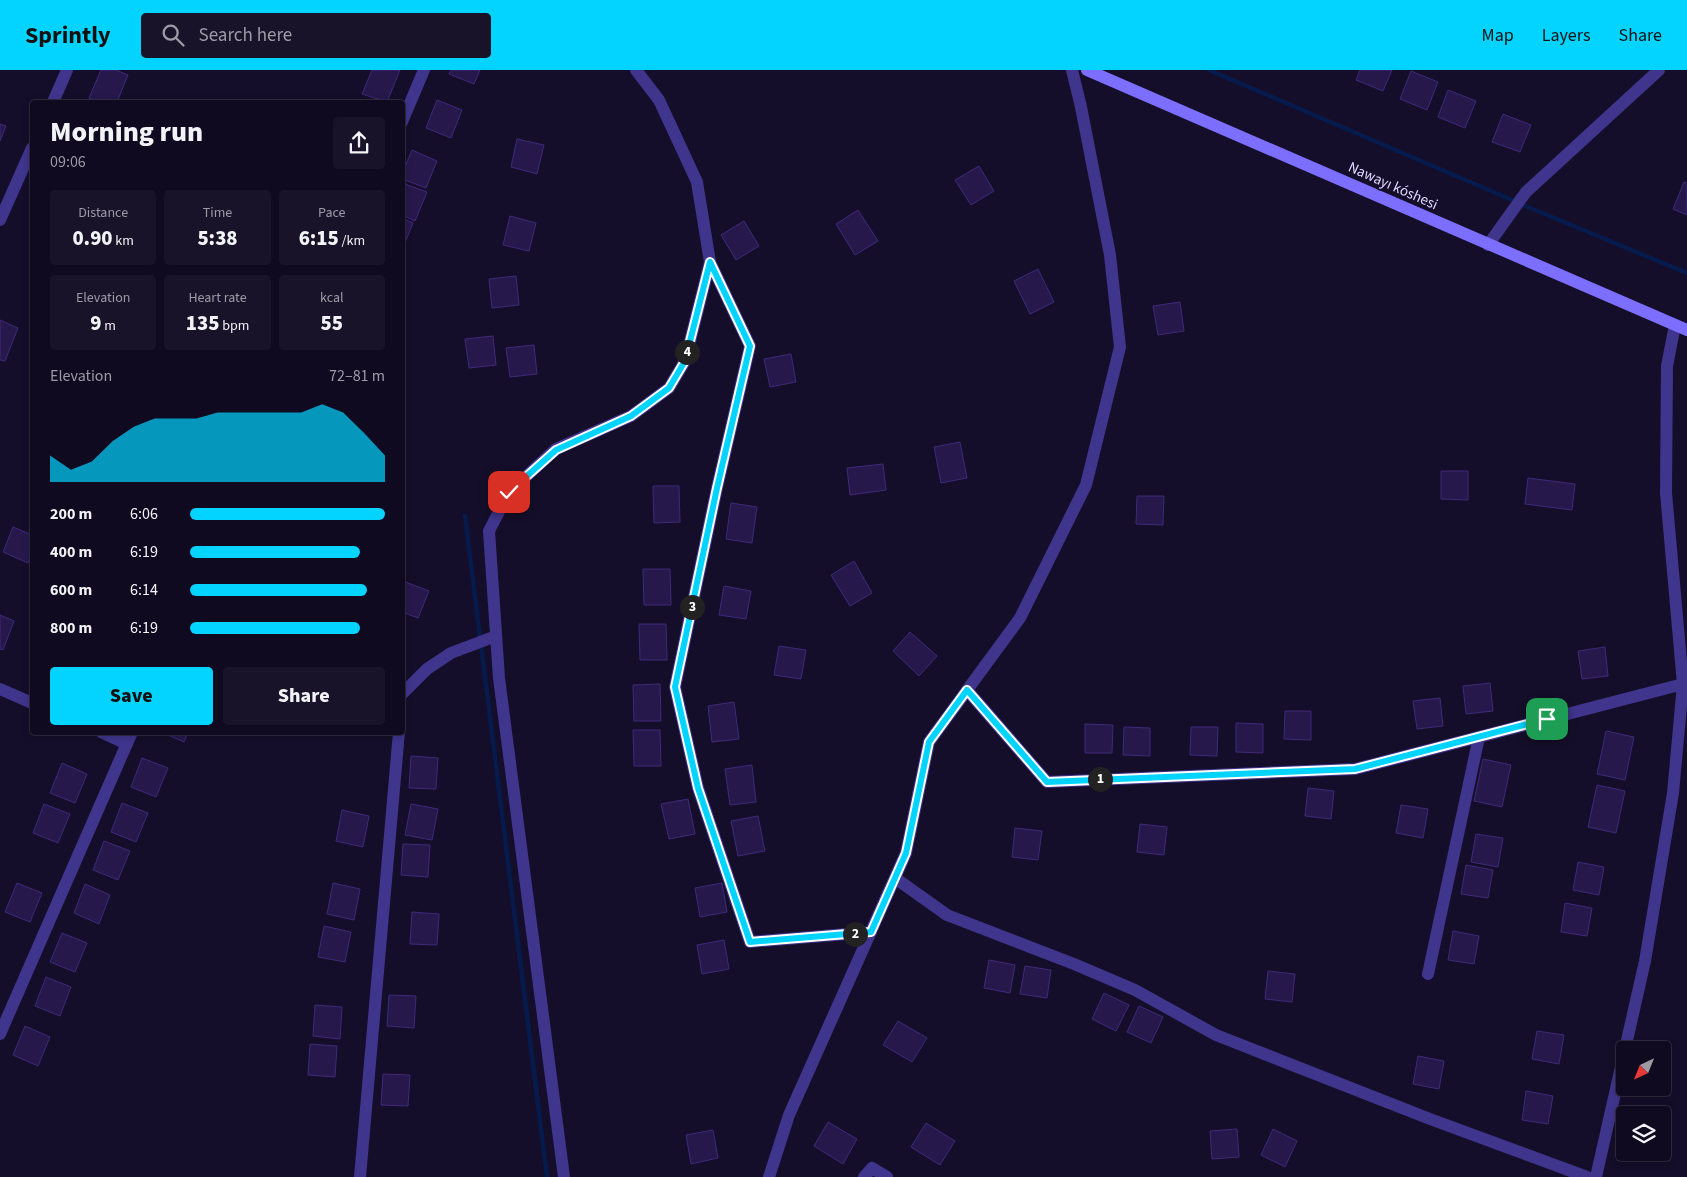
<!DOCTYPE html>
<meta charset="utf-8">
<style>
body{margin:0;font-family:"Source Sans 3",sans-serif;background:#191329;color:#f1f3f6;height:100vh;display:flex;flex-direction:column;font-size:19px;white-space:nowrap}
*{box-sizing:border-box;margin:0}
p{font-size:16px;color:#9c9aa5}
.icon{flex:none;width:28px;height:28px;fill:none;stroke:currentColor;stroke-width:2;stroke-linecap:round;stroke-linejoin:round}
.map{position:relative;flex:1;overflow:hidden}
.sheet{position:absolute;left:30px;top:30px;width:375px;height:635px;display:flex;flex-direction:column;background:#100a20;border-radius:5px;box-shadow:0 2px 8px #0003,0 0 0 1px #302b3e}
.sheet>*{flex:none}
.needle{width:32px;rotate:223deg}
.controls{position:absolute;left:1616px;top:971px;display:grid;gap:10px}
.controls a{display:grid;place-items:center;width:55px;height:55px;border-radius:5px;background:#100a20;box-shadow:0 2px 8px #0003,0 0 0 1px #302b3e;font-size:25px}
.pin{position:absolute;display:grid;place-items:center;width:42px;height:42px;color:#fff;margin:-21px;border-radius:10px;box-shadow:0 2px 8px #0006}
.km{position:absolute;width:25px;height:25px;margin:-12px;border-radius:50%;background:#222;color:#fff;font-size:14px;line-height:25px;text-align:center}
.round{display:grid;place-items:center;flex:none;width:52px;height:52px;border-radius:5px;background:#191329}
.headline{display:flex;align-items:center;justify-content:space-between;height:85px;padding:0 20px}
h1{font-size:28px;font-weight:800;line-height:38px}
.figures{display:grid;grid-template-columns:repeat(3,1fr);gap:8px;height:85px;padding:5px 20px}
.figures div{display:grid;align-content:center;border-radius:5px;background:#191329;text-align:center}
.figures b{font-size:21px;font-weight:800}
.figures small{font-size:14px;font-weight:400}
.figures p{font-size:14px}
.chart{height:140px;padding:10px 20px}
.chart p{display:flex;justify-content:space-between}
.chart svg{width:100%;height:90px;margin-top:5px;fill:#03d3ff;opacity:.7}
.primary-button{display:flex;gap:10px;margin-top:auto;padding:10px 20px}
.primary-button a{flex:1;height:58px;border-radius:5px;background:#03d3ff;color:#111;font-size:20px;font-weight:800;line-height:58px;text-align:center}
.primary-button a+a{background:#191329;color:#f1f3f6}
ul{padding:0 20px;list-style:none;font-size:16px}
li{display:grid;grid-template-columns:80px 60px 1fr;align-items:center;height:38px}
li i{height:12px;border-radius:6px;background:#03d3ff}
header{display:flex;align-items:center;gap:30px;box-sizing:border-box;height:70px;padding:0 25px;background:#03d3ff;color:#111}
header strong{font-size:24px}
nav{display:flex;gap:28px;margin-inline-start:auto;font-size:18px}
.search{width:350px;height:45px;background:#191329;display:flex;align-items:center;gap:12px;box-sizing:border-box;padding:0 18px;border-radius:5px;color:#9c9aa5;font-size:19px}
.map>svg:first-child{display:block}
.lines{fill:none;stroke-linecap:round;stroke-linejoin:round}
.stream{stroke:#061a4b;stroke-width:4.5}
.building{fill:#27184c;stroke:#3f297a}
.street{stroke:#3f358c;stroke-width:12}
.secondary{stroke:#7c6eff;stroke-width:12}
.route-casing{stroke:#fff;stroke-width:10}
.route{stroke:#03d3ff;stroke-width:6}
.labels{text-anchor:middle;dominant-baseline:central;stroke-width:4;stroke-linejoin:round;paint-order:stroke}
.street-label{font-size:15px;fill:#ded7ff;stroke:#150e2a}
</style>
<header>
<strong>Sprintly</strong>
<div class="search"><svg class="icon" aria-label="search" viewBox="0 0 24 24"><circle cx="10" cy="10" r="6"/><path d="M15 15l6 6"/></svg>Search here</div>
<nav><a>Map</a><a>Layers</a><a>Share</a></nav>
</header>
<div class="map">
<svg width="1687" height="1107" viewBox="0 0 1687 1107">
<rect width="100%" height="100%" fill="#150e2a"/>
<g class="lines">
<path class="stream" d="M1209 0 1512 130
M1523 135 1687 203
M465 446 547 1107"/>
</g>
<path class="building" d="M101 0H116L128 5 117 32H100L89 28Z
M372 0H400L387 32 362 24Z
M451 0H480L474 14 449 4Z
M1360 0H1392L1383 21 1356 10Z
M1411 1 1438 12 1427 40 1400 29Z
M1448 20 1476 31 1465 58 1438 47Z
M437 30 462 40 451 68 426 58Z
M1503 44 1531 55 1520 82 1492 72Z
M0 54 6 56 0 71Z
M517 69 544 75 537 104 511 97Z
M412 80 437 91 426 118 402 109V104Z
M979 96 994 121 971 135 955 110Z
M1684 112 1687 113V145L1673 139Z
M402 113 427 122 415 151 402 145Z
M858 140 878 171 855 185 836 154Z
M510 146 536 153 529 181 503 175Z
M402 148 413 153 402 180Z
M744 151 759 176 736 190 721 165Z
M1038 199 1054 232 1030 244 1014 211Z
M516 206 519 235 492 238 489 209Z
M1180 232 1184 261 1158 265 1153 236Z
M0 250 18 258 5 291 0 290Z
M493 266 496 295 469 298 465 269Z
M534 275 537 304 510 307 506 278Z
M791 284 796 312 770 317 764 289Z
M960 372 967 408 941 413 934 377Z
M883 394 886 420 850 425 847 398Z
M1441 401H1468V430L1441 429Z
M1528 408 1575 414 1572 440 1525 434Z
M653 416H679L680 452 654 453Z
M1137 426H1164L1163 455 1136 454Z
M731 433 757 437 752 473 726 469Z
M13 457 32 465V482L28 493 3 482Z
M854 491 872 523 850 536 831 505Z
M643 499H670L671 535H644Z
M403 511 429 521 418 548 402 542Z
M724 516 751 521 746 549 719 545Z
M0 545 14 551 3 580 0 579Z
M639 554H666L667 590H640Z
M910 562 937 586 919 606 893 581Z
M779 576 806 580 801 609 774 605Z
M1605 577 1608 606 1582 609 1578 581Z
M1490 613 1493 641 1466 644 1463 616Z
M660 614 661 651H634L633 615Z
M1440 628 1443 656 1417 659 1413 631Z
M734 632 739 669 712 672 708 636Z
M1285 641H1311V670L1284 669Z
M1236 653 1263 654V683L1236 682Z
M1085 654 1113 655 1112 683H1085Z
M1124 657 1150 658V686L1123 685Z
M1191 657H1218L1217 686 1190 685Z
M633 660H660L661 696H634Z
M1606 661 1634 667 1625 710 1597 704Z
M161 662H188L184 672Z
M411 686 438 688 436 719 409 718Z
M142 688 168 698 156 727 131 717Z
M1483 689 1511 695 1502 737 1474 731Z
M62 693 87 704 75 733 50 723Z
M752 695 756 732 730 735 725 699Z
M1597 715 1625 721 1616 763 1588 757Z
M1308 718 1334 721 1331 749 1305 746Z
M688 729 695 764 669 769 661 734Z
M122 733 148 743 136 772 111 762Z
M44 734 70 744 58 773 33 763Z
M411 734 438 739 432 770 405 765Z
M1401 735 1428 739 1423 768 1396 763Z
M342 740 369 746 363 777 336 771Z
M758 746 765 781 738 786 731 751Z
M1140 754 1167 757 1164 785 1137 782Z
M1015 758 1042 761 1038 790 1012 787Z
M1476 764 1503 768 1498 797 1471 792Z
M104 771 130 781 118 810 93 800Z
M403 774 430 775 428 807 401 805Z
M1578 792 1604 797 1599 825 1573 820Z
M1466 795 1493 800 1488 828 1461 824Z
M17 813 42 823 30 852 5 842Z
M333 813 360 819 354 850 327 844Z
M722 813 727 842 700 847 695 818Z
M85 814 110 825 99 854 74 843Z
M1565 833 1592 838 1587 866 1561 862Z
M412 842 439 844 437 875 410 874Z
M324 856 351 862 345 892 318 887Z
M1453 861 1479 866 1474 894 1448 890Z
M62 863 87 873 75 902 50 892Z
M724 870 729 899 702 904 697 875Z
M989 890 1015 895 1010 923 984 918Z
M1025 896 1051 900 1047 928 1020 924Z
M1268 901 1295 904 1292 932 1265 929Z
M46 907 71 917 60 946 35 936Z
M1104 923 1129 935 1116 961 1092 949Z
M389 925 416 926 414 958 387 956Z
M315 935 342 937 340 969 313 966Z
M1139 936 1163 947 1151 973 1127 962Z
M898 951 927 968 912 992 883 975Z
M25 956 50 967 38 996 13 985Z
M1537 961 1564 965 1559 994 1532 989Z
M310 974 337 976 335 1007 308 1005Z
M1418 986 1444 991 1439 1019 1413 1014Z
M383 1004 410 1005 408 1036 381 1035Z
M1526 1021 1553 1026 1548 1054 1522 1050Z
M828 1052 857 1069 843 1094 814 1076Z
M926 1053 955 1071 940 1095 911 1077Z
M1237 1059 1239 1087 1212 1089 1210 1061Z
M1273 1059 1297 1071 1285 1097 1261 1085Z
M713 1060 718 1088 691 1094 686 1065Z"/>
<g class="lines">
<path class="street" d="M636 0 659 30 697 112 710 192 750 276 717 418 675 617 698 718 750 872 871 862
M53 32 67 0
M402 52 424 0
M0 150 32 78
M1488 175 1526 122 1659 0
M0 619 32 633
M967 620 1047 712 1355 699 1683 614
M402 624 427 599 451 583 496 566
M101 662 127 674
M895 808 947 845 1074 894 1135 920 1216 965 1430 1049 1587 1107
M1428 904 1479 667
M0 964 132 662
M360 1107 399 662
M564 1107 499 608 489 461 509 422 556 379 631 346 669 318 685 291 710 192
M769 1107 789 1045 906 783 929 672 1020 548 1086 415 1120 277 1110 185 1081 37 1072 0
M864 1107 872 1098 887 1107
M1596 1107 1645 891 1673 723 1683 614 1666 423 1667 296 1675 255"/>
<path class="secondary" d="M1087 0 1687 260"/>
</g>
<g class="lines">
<g class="route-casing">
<path id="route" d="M509 422 556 380 631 346 669 318 685 291 710 192 750 276 717 418 675 617 698 718 750 872 871 862 906 783 929 672 967 620 1047 712 1355 699 1547 649"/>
</g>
<use href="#route" class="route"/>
</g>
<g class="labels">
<g class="street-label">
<text transform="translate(1393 116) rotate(24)">Nawayı kóshesi</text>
</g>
</g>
</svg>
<div class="controls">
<a><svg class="needle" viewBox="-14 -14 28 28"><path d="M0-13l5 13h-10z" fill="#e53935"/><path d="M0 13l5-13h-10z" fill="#9c9aa5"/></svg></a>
<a><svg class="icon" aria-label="layers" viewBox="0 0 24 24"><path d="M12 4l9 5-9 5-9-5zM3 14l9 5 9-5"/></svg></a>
</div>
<div class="pin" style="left:1547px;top:649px;background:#1e9e55"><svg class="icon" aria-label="arrive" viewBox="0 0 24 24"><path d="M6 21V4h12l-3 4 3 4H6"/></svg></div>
<div class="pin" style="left:509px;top:422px;background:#d93025"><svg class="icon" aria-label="check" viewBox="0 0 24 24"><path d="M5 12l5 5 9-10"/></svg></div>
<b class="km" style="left:1100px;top:709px">1</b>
<b class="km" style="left:855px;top:864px">2</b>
<b class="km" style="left:692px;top:537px">3</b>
<b class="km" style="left:687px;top:282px">4</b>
<section class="sheet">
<div class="headline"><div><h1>Morning run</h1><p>09:06</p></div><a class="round"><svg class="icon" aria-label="share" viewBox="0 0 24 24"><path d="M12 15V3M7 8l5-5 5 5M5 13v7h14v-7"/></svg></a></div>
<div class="figures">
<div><p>Distance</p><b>0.90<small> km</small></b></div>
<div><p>Time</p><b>5:38</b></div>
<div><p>Pace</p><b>6:15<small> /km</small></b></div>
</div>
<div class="figures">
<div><p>Elevation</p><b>9<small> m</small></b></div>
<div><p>Heart rate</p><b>135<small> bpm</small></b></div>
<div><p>kcal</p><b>55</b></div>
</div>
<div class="chart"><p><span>Elevation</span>72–81 m</p>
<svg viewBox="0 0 160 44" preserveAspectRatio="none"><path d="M0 44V31L10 38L20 34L30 24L40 17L50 13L60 13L70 13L80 10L90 10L100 10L110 10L120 10L130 6L140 10L150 20L160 31V44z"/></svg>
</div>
<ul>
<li><b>200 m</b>6:06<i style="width:100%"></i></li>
<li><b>400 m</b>6:19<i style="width:87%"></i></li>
<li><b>600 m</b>6:14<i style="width:91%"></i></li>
<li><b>800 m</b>6:19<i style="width:87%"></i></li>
</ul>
<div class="primary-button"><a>Save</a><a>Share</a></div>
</section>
</div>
